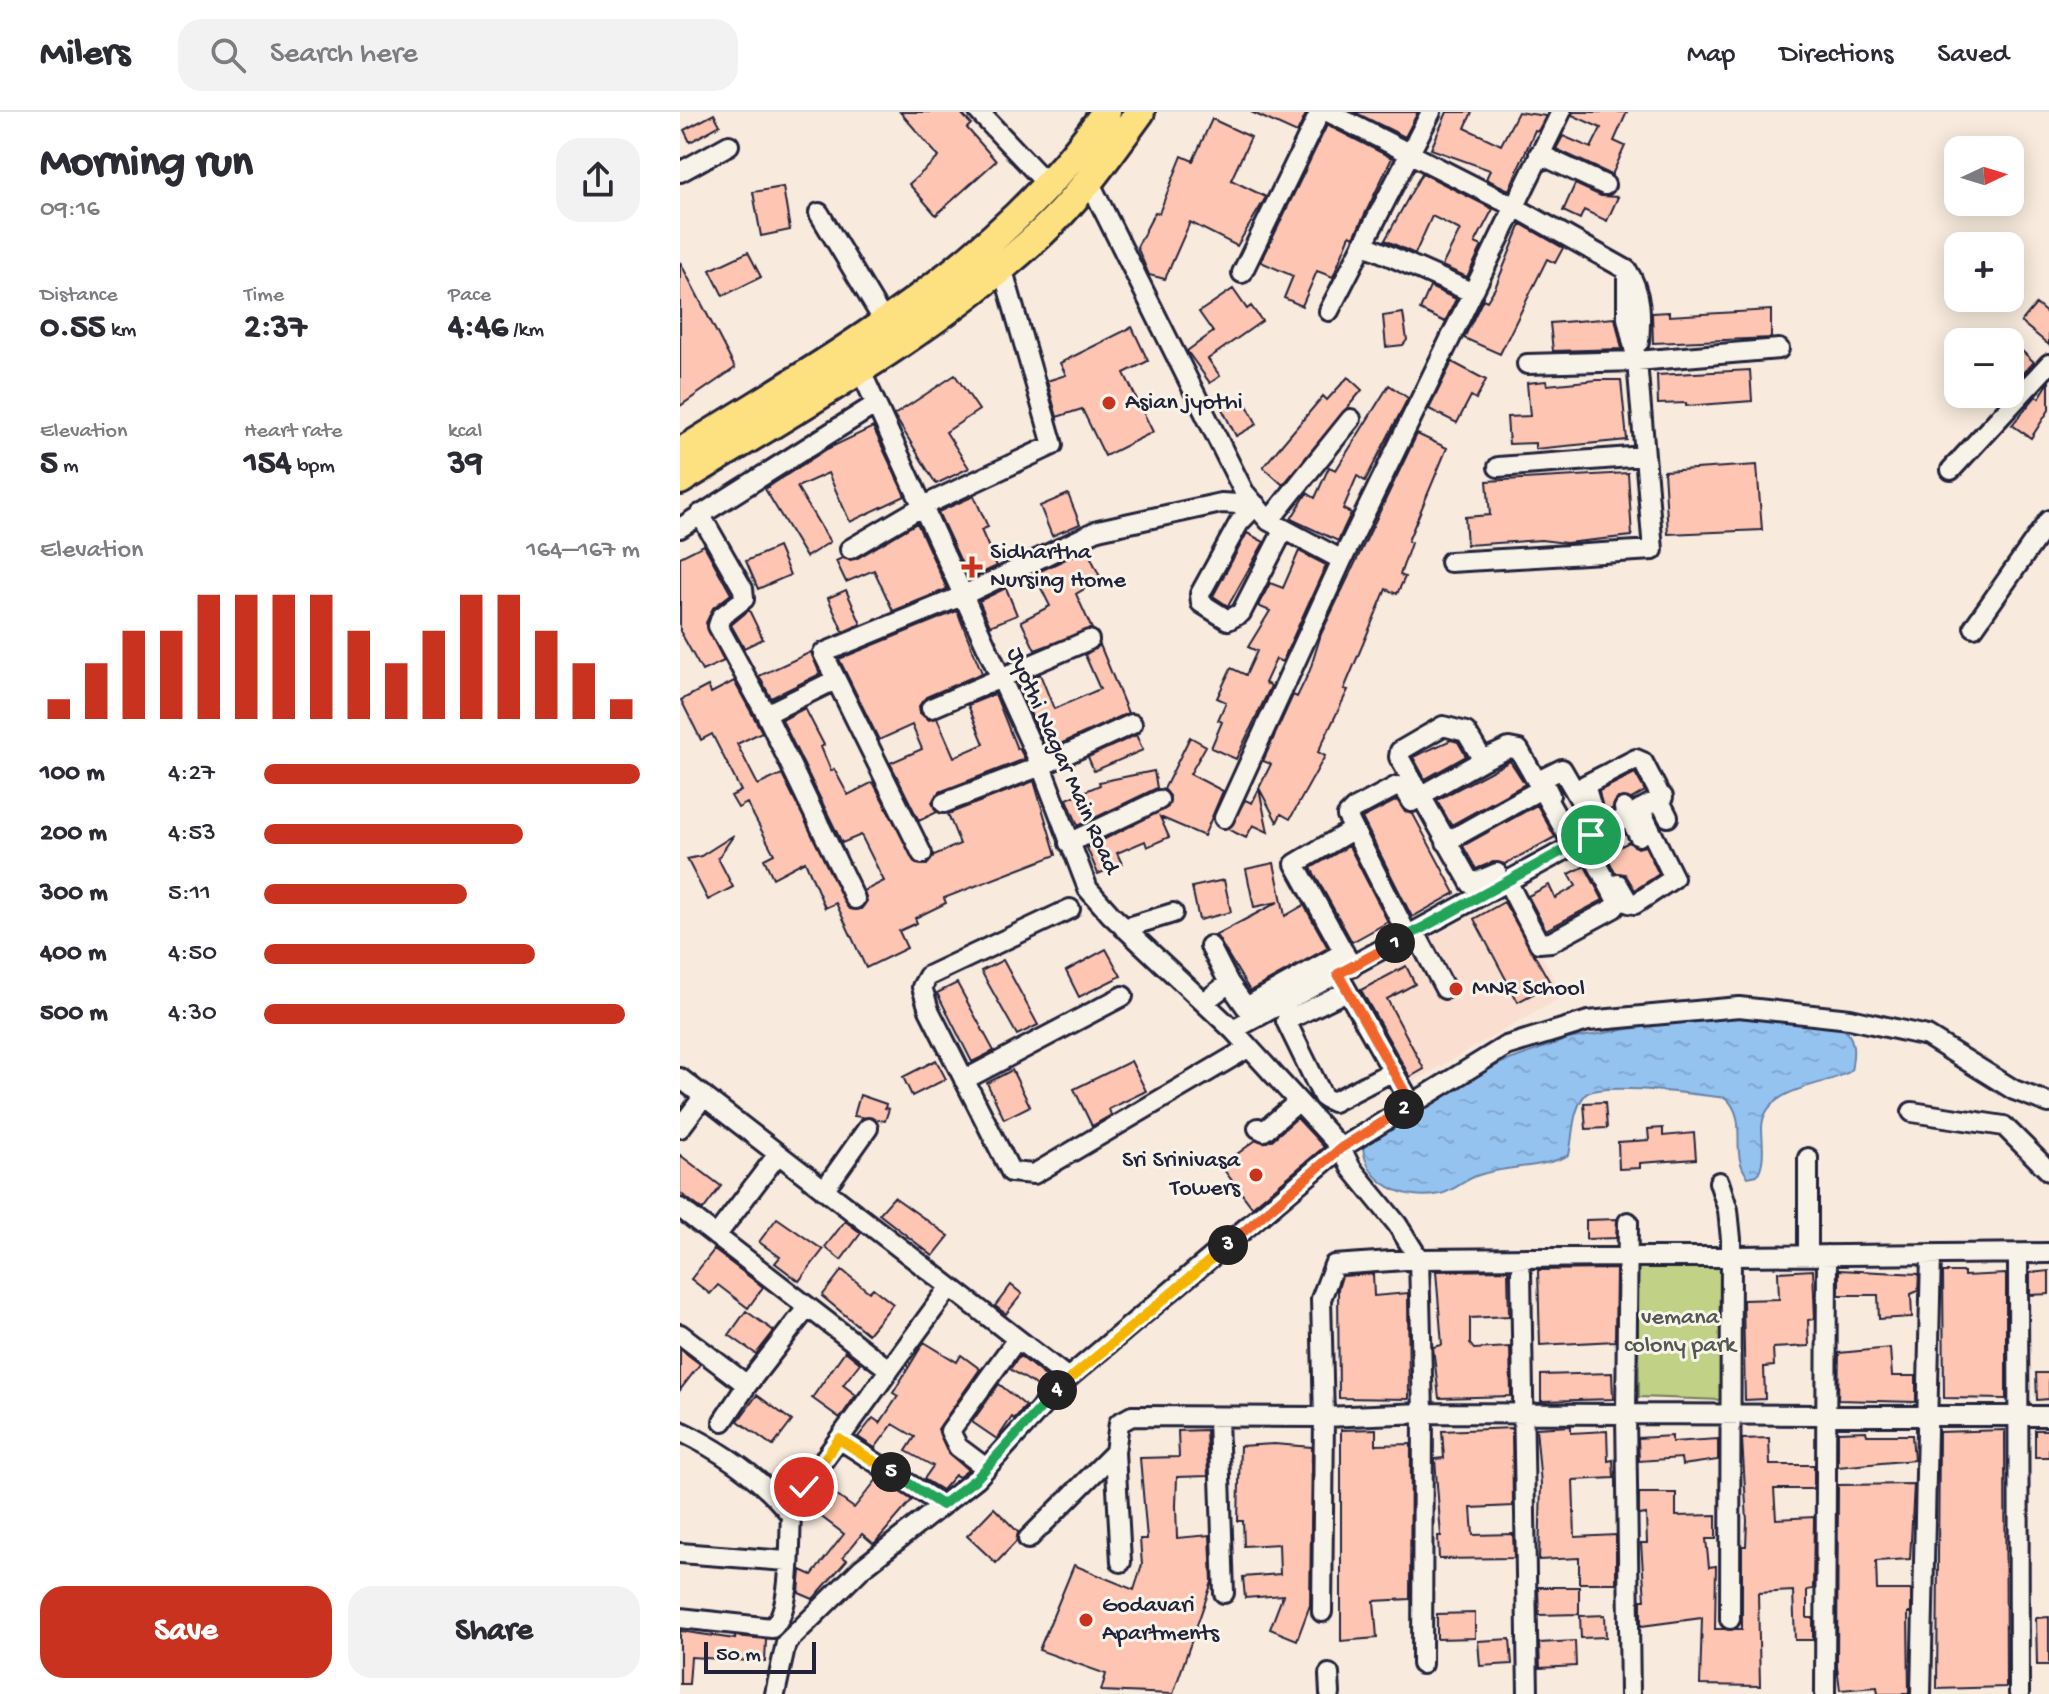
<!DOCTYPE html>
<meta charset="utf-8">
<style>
body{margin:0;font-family:"Gochi Hand",sans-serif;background:#f2f2f3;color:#2b2b33;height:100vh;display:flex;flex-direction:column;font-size:30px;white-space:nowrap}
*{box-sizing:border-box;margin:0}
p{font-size:26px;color:#7c7c81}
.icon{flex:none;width:44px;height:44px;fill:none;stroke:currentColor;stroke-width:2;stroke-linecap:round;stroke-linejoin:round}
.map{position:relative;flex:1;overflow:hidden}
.side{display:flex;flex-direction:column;background:#fff;width:680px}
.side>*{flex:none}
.needle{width:52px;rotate:86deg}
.fabs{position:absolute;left:1264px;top:24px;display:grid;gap:16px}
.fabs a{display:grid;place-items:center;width:80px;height:80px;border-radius:16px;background:#fff;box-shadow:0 4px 20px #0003;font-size:40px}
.scale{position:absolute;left:24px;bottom:20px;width:112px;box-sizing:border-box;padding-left:8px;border:4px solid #22223b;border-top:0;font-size:22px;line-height:28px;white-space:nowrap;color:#22223b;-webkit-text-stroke:6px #f7f3e8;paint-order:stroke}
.pin{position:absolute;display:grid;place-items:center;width:68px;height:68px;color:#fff;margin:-34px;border:4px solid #fff;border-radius:50%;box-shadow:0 2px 8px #0007}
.km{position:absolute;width:40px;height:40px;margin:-20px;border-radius:50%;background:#222;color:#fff;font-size:22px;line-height:40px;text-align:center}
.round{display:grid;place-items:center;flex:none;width:84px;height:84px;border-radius:24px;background:#f2f2f3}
.headline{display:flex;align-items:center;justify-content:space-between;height:136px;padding:0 40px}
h1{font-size:44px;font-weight:700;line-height:60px}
.figures{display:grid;grid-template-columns:repeat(3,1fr);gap:12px;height:136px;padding:8px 40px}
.figures div{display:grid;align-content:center}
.figures b{font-size:34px;font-weight:700}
.figures small{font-size:22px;font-weight:400}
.figures p{font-size:22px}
.chart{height:224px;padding:16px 40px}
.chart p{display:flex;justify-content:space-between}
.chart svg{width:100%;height:144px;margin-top:8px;stroke:#c8321e;stroke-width:6}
.button{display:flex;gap:16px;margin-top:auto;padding:16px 40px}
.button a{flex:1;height:92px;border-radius:24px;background:#c8321e;color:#fff;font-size:32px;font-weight:700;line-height:92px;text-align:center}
.button a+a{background:#f2f2f3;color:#2b2b33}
ul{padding:0 40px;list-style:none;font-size:26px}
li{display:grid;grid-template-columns:128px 96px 1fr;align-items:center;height:60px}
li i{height:20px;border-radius:10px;background:#c8321e}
header{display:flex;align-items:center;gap:48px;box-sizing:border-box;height:112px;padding:0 40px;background:#fff;border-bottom:2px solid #e1e1e2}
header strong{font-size:38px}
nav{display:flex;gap:44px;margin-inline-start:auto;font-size:28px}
.search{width:560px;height:72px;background:#f2f2f3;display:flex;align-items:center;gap:20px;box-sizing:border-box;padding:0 28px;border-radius:24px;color:#7c7c81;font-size:30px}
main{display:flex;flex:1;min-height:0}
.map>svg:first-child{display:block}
.built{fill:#fadfd0}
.park{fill:#c1d186;stroke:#727a60;stroke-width:2}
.water{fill:url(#water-ripples);stroke:#6783a8;stroke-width:2}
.building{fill:#fec6b2;stroke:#22223b;stroke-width:2}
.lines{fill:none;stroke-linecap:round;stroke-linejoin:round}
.minor-casing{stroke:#22223b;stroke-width:24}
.highway-casing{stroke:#22223b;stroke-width:34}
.minor{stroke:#f7f3e8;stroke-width:18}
.highway{stroke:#fde080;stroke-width:28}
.split-1-casing{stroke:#fff;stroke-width:16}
.split-2-casing{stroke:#fff;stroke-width:16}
.split-3-casing{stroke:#fff;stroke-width:16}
.split-4-casing{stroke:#fff;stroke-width:16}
.split-5-casing{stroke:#fff;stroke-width:16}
.split-6-casing{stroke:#fff;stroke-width:16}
.split-1{stroke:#22a559;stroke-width:10}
.split-2{stroke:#f0652b;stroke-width:10}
.split-3{stroke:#f0652b;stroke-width:10}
.split-4{stroke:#f5b400;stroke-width:10}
.split-5{stroke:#22a559;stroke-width:10}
.split-6{stroke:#f5b400;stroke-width:10}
.poi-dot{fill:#c8321e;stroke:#f7f3e8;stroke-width:3}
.labels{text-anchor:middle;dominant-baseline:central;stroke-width:6;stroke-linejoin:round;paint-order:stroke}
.poi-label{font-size:24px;fill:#22223b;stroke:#f7f3e8;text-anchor:start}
.street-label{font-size:24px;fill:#22223b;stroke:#f7f3e8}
.park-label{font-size:24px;fill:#525752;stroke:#f7f3e8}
</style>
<header>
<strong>Milers</strong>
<div class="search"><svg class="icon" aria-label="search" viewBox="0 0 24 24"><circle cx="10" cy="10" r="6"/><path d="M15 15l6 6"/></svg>Search here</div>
<nav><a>Map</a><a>Directions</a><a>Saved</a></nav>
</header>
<main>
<section class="side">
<div class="headline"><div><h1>Morning run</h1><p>09:16</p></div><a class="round"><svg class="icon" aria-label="share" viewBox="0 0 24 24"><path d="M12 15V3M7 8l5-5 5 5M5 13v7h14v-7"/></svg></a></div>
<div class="figures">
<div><p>Distance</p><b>0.55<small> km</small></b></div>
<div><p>Time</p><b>2:37</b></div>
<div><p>Pace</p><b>4:46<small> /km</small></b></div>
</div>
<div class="figures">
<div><p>Elevation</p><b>5<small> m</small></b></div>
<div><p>Heart rate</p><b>154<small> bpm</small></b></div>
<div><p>kcal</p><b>39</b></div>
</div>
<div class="chart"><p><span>Elevation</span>164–167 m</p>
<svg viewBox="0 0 160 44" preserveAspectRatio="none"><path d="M5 44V38M15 44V27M25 44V17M35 44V17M45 44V6M55 44V6M65 44V6M75 44V6M85 44V17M95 44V27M105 44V17M115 44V6M125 44V6M135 44V17M145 44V27M155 44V38"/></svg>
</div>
<ul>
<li><b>100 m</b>4:27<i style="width:100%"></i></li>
<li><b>200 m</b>4:53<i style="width:69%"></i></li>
<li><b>300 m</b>5:11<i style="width:54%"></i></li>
<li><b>400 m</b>4:50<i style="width:72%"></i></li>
<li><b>500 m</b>4:30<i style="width:96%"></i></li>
</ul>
<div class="button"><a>Save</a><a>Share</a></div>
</section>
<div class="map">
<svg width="1369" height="1582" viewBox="0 0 1369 1582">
<defs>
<pattern id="water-ripples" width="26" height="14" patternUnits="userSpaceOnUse" patternTransform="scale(2)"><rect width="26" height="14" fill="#95c3f0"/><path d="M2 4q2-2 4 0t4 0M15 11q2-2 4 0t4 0" fill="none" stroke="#80a7cf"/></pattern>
</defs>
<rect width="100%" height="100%" fill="#f8eadd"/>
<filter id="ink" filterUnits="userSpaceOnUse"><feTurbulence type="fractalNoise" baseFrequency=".0125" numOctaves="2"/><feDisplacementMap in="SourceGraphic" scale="16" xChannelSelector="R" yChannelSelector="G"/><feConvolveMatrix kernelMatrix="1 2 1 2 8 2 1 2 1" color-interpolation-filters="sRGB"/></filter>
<g filter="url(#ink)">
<path class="built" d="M829 784 884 884 726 974 668 870Z"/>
<path class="park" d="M1043 1146 1042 1288 959 1285 957 1154Z"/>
<path class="water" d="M1016 906C1043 906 1137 904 1159 914 1177 923 1174 943 1171 959 1145 975 1084 974 1082 1015 1082 1030 1086 1050 1077 1063L1068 1065C1048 1040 1070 1009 1046 986 1023 983 918 969 905 983 892 998 893 1025 889 1043 861 1057 829 1053 799 1063 785 1067 774 1079 760 1082 725 1090 685 1071 683 1034L696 1019 821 951 888 927Z"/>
<path class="building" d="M220 0H280L291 12 287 16 316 49 256 103 229 72 259 45Z
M571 0H627L617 21Z
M674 0H738L725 25Z
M767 0H792L785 16 821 33 838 0 866 4 858 19 855 18 829 78 806 67 810 58 751 37Z
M893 0H947L934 29 945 34 932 63 876 37 883 24 911 36 921 16 892 3Z
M34 2 40 13 10 30 4 18Z
M532 7 571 25 551 68 586 85 557 134 510 110 485 167 469 163 457 135 475 100 479 101 502 44 513 49Z
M647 13 712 46 674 125 670 123 653 165 637 159 622 194 604 186 613 164 581 150Z
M742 61 813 97 795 131 802 134 787 165 762 154 780 118 752 104 735 142 705 128Z
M895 72 921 84 938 85 927 109 904 98 900 107 883 99Z
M103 75 110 118 81 124 73 80Z
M841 112 883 136 875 151 867 147 820 242 784 226 803 187 807 189 815 176Z
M68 140 81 165 43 184 30 158Z
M0 150 55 256 0 294Z
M750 175 776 187 765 210 740 198Z
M553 177 567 197 571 194 582 209 528 247 540 264 530 271 507 239 533 220 519 200Z
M1356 192 1369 203V233L1341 210Z
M1091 198V226L973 231 972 201 989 200V204Z
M723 201 727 228 723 233 706 235 703 204Z
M935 206 942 237 873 239 870 211Z
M452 215 468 249 444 261 473 320 425 344 402 297 377 305 367 269 386 263 380 251Z
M1330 228 1354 250 1330 276Z
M772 250 806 268 796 287 791 284 777 311 749 297Z
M1070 258 1072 289 1006 294V291L978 292 977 263Z
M275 263 299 298 266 320 289 356 256 372 214 303Z
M668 265 682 278 603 373 583 355 643 284 647 288Z
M917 268H941L947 328 855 337V331L829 332 827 305 850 304 847 271 866 269 867 273Z
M1369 270V298L1351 326 1332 313 1356 284 1359 286Z
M709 273 728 286 685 369 677 364 663 397 671 401 658 429 611 407 627 381 635 386 649 355 656 358Z
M562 284 577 312 556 324 541 295Z
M193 315 225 384 170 410 148 361 117 375 150 430 126 445 85 377 147 337Z
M737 322 767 336 728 429 731 431 720 463 725 465 717 482 706 477 664 577 668 578 638 640 645 644 610 707 601 702 597 710 579 676 591 652 583 649 613 583 617 585 630 558 641 522Z
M1077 353 1082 418 988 422 984 359Z
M948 361 952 424 886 431 861 428 787 433 785 405 810 403 807 369Z
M388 382 400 412 372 424 360 394Z
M294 384 308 415 301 418 317 454 289 467 258 400Z
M237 411 267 477 213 499 194 458 166 470 156 449 162 446 176 447Z
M567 421 584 430 548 494 533 484Z
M24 433 51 482 33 496 26 511 44 549 22 559 0 519V445Z
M98 435 110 463 78 477 66 449Z
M407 437 421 467 396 482 412 517 355 538 341 509 370 494 354 462Z
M619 439 646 453 602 550 596 547 585 571 591 574 556 647 531 636 542 610 538 608 546 590 537 586 551 556 566 563 577 539 568 535 590 499 578 494 590 471 603 476Z
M326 476 337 503 310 514 299 489Z
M166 478 181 512 163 520 148 486Z
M69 498 83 527 64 536 51 513Z
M277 499 302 561 246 585 239 594 240 601 249 608 257 606 274 645 304 632 288 593 315 582 337 637 339 636 345 647 259 680 252 690 257 700 239 709 210 651 242 637 232 613 199 628 159 547Z
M420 533 448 601 367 638 337 572 360 562 374 597 420 577 405 543Z
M131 540 140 562 91 586 79 564Z
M54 569 82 620 57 632 78 673 102 662 169 797H181L187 789 184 779 204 769 181 723 162 731 102 608 125 596 144 633 141 635 151 659 154 657 168 683 193 670 236 752 247 753 254 743 280 732 268 702 354 669 376 743 264 786 266 791 235 806 237 811 219 819 227 836 186 856 156 791 145 796 125 749 93 766 84 747 94 742 67 691 58 696 51 684 61 679 32 622 21 628 1 588 28 574 31 581Z
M456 623 463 638 414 659 408 645Z
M510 625 526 634 510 662 543 679 524 724 480 705 489 725 467 735 465 729 437 741 442 752 418 762 407 736 488 695 490 684 484 677Z
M771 628 778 630 786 644 745 667 733 645Z
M830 649 845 672 771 713 757 688Z
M474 659 477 676 398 714 387 687 420 673 419 670Z
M955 661 965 679 951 687 938 686 932 697 922 702 919 679Z
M579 677 588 720 573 713 566 726 548 717 565 688 572 691Z
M717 688 725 700 733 702 775 781 732 805 682 706Z
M857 693 875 725 825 752 813 750 796 757 783 734Z
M54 723 38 746 53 775 28 788 7 747 21 744Z
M949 730 958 736 965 734 979 762 955 778 945 762 935 761 926 742Z
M669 734 708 810 672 830 631 756Z
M594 751 605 804 624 793 648 836 570 879 536 823 598 790 574 795 566 757Z
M905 754 923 788 866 818 848 784 869 773 875 786 896 774 889 762Z
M544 768 551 800 519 808 512 775Z
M824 790 871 872 838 890 794 807Z
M426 837 441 864 399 885 386 859Z
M323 848 358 913 337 923 301 859Z
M726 854 735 872 707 887 744 957 730 965 681 878Z
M277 871 314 939 292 950 257 881Z
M256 948 266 967 232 984 223 965Z
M451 949 466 979 429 997 431 1003 412 1014 394 977Z
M332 958 350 994 324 1007 307 971Z
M180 983 206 992 205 996 209 997 205 1009 174 1004Z
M925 990 927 1016 906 1017 904 991Z
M617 1006 644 1035 572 1095 541 1054 576 1028H592Z
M983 1016V1024L1014 1021 1016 1047 960 1051V1056L939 1057 938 1030 969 1028 968 1017Z
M0 1043 41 1074 23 1098 0 1081Z
M214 1085 269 1124 253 1144 199 1102Z
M97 1106 143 1138 119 1169 95 1151 100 1145 79 1130Z
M937 1107 936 1126 906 1127V1108Z
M165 1109 181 1121 161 1148 145 1135Z
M34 1138 83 1175 68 1196 38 1173 30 1182 11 1167Z
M936 1157 935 1229 860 1233 858 1158Z
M162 1158 189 1180 193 1176 213 1192 188 1222 142 1184Z
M828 1158 829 1204 790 1206V1232L794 1237 830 1235 831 1284 759 1286 753 1235 762 1233 756 1159Z
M1133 1158 1135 1207 1128 1208 1129 1234 1093 1236 1094 1254 1084 1255 1085 1287 1065 1288 1063 1188 1099 1187 1098 1160Z
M1159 1158 1239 1162 1238 1179 1231 1182 1232 1205 1199 1207 1198 1183H1159Z
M1369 1159V1182L1350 1183V1161Z
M1263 1160H1284V1164L1326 1162V1287L1264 1286Z
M693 1162 694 1184 728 1181 729 1287 659 1286 658 1177 662 1164Z
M331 1173 342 1182 326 1202 315 1194Z
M66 1199 94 1219 76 1242 49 1223Z
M244 1230 277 1250 281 1243 300 1257 258 1317 268 1341 288 1358 279 1365 275 1363 262 1378 244 1367 253 1354 226 1339 235 1325 213 1312 195 1336 178 1325 193 1306 200 1311 218 1284 213 1281Z
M1210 1236 1212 1264H1236V1290L1158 1288 1159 1241Z
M0 1237 20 1252 0 1278Z
M165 1239 180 1251 163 1273 176 1283 160 1306 132 1286Z
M340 1244 370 1268 362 1277 330 1257Z
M932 1261 933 1287 861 1289V1263Z
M1356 1261H1369V1287L1357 1288Z
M319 1272 346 1294 334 1307 332 1305 317 1327 292 1310Z
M77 1283 112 1309 93 1334 58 1309Z
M891 1314V1321L927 1319 928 1349 933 1348 934 1366 893 1368 895 1425 936 1423V1471H899V1446L859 1448 861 1372 856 1316Z
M832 1316 833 1394 791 1396 793 1423 833 1422 834 1446 759 1447 758 1424H761L755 1347 764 1346 762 1319Z
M696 1317V1333L731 1332 730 1487 694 1489 697 1526 661 1529V1318Z
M526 1318 528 1364 497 1365 496 1394 497 1426 530 1423 532 1470 493 1582 421 1579 426 1562 359 1538 394 1453 454 1478 462 1453 460 1427H467L460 1346 499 1345 498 1319Z
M1325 1318 1326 1575 1257 1577 1259 1320Z
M1355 1318H1369V1345H1355Z
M1186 1319 1187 1323H1232L1234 1348 1158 1355V1320Z
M992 1324V1330L1038 1327V1348L1002 1353 1001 1346 959 1349 958 1326Z
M1089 1326 1090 1353H1134V1377H1094L1096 1407 1134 1405 1133 1477 1127 1478V1506H1133V1528H1115L1113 1479 1078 1481 1080 1574 1020 1573 1022 1506 961 1514V1488H965L961 1431H967L966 1402 959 1403V1381H996V1404L1036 1403V1427H1026L1029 1455 1036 1454 1035 1517H1062V1434H1066L1067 1409 1062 1327Z
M594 1332 632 1335 630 1493 617 1528 590 1517 603 1483 565 1486 563 1465 600 1462 599 1432 564 1434 563 1409H558L560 1334Z
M198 1366 232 1388 194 1432 182 1422 163 1445 167 1448 133 1487 119 1481 121 1458 132 1463 164 1422 131 1397 146 1376 174 1396Z
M1234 1372 1230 1447 1196 1449 1197 1478H1231V1501H1228L1229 1582H1198L1197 1575 1160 1578 1157 1554 1158 1373Z
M314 1396 338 1420 336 1430 316 1451 287 1424Z
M858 1475H899V1502L859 1503Z
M795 1501V1526L757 1527V1502Z
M925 1503 926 1525 901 1526 900 1504Z
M1369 1505V1553H1357L1356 1506Z
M0 1519 55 1527V1524L86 1527 85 1550 11 1545 9 1572H0Z
M830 1527 832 1552 800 1554 798 1529Z
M895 1529 896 1554 860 1556 859 1531Z"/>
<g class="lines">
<g class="minor-casing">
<path id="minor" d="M299 0 368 73
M648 0 833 94 947 158C962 181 961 204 959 230
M859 42 925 73
M0 60 49 33
M409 69 564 380 589 409 662 448
M139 101 205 211
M683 132 791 180
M562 161 640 0
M649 199 751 0
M847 252 957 249 1099 237
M180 257 361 654 408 777 431 803 553 918 661 1036 671 1056 717 1112 739 1147 743 1301 742 1552
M818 355 964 344
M1271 358 1369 252
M576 393 559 411 520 482 521 491 548 508 561 501 604 417
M20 402 63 477 64 487 41 505 38 514 86 602 175 787
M589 409 671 307
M0 416 196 292
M170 437 243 394 373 333 322 155
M770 450 973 438 957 249 947 206V158
M1294 515 1369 408
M251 596 409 528
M86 602 155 568
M870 683 862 667 882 657 918 719
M740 684 803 648
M979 687 988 705
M264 691 361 654 452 612
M911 693 905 673 956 647 963 650 981 685
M944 696 959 724
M544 706 662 448 881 0
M672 718 615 752 672 855
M766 730 861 677
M389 731 479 688
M242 742 143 541 282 484 418 418 541 391 576 393
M817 761 791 772 719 645 720 639 763 614 786 620 803 648 829 636 839 638 893 733
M827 769 859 831 871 830 934 796 938 791 904 727
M938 772 949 791 955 792 994 766 960 697
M390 797 248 864 242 875 249 898 331 1060 354 1062 568 936
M444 816 493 801
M735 820 765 877
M728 824 667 704 674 697 717 674 724 676 732 690
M530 834 549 871
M661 868 732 993
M667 879 606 909 643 985 653 990 713 959
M524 890 549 871 566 895 664 840
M553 918 983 685
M0 966 388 1266
M284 968 443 884
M1232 1000 1324 1014 1369 1059
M0 1016 24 984
M578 1016 584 1019 618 990
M1128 1046V1143
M1039 1070 1048 1098 1051 1127 1050 1507
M144 1078 188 1016
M0 1096 207 1256
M948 1110 946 1302 950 1582
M36 1124 98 1042
M1338 1142 1339 1582
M841 1161 848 1582
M0 1222 67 1273 127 1196
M538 1306 544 1481
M43 1309 67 1273
M0 1319C42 1339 82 1367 111 1403 109 1431 113 1498 92 1516L0 1506
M159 1327 262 1393
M306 1356 278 1335 270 1319 337 1227
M124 1375 269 1176
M348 1427 435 1340
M0 1441 107 1449
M441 1450 435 1340 439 1311 452 1304 644 1305 743 1301 1369 1304
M642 1500 644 1305 641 1187 654 1153 739 1147 1369 1141
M649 1562 650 1582
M95 1582 106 1531 182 1456 297 1366 388 1266 661 1036 826 934 908 909 1059 895 1170 907 1247 924 1334 978 1369 991
M1145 1582 1147 1143
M1241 1582 1251 1142"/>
</g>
<g class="highway-casing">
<path id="highway" d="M0 341C155 244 320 154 426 0
M0 368C123 292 254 220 360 122 399 86 429 42 460 0"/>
</g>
<use href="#minor" class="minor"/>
<use href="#highway" class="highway"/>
</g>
</g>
<g class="lines" filter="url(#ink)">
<g class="split-1-casing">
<path id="split-1" d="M715 831 911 723"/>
</g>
<g class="split-2-casing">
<path id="split-2" d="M715 831 658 862 732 993 724 997"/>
</g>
<g class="split-3-casing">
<path id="split-3" d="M548 1133 661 1036 724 997"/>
</g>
<g class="split-4-casing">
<path id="split-4" d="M377 1278 548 1133"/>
</g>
<g class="split-5-casing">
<path id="split-5" d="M211 1360 262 1393 297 1366 377 1278"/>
</g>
<g class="split-6-casing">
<path id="split-6" d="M124 1375 159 1327 211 1360"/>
</g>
<use href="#split-1" class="split-1"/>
<use href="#split-2" class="split-2"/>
<use href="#split-3" class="split-3"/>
<use href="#split-4" class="split-4"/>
<use href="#split-5" class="split-5"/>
<use href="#split-6" class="split-6"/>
</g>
<g class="poi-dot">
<circle cx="429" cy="291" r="8"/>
<path d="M288 443h8v8h8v8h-8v8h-8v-8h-8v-8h8z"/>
<circle cx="776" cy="877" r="8"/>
<circle cx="576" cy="1063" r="8"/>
<circle cx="406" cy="1508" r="8"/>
</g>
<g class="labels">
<g class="poi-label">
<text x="445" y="291">Asian jyothi</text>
<text x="310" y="441">Sidhartha<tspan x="310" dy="28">Nursing Home</tspan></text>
<text x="792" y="877">MNR School</text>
<text x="560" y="1049" text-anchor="end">Sri Srinivasa<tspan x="560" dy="28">Towers</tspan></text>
<text x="422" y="1494">Godavari<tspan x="422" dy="28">Apartments</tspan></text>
</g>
<g class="street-label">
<text transform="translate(382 649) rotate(66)">Jyothi Nagar Main Road</text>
</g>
<g class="park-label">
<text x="1000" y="1206">vemana<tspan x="1000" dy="28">colony park</tspan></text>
</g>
</g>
</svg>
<div class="fabs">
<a><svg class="needle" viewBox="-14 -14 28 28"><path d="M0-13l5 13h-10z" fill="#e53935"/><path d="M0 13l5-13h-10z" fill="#7c7c81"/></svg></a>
<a>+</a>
<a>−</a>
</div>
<div class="scale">50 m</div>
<div class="pin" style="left:911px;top:723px;background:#1e9e55"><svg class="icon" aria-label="arrive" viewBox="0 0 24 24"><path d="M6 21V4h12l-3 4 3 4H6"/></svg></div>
<div class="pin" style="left:124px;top:1375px;background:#d93025"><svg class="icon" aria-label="check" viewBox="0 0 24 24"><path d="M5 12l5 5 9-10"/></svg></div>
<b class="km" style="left:715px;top:831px">1</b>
<b class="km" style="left:724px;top:997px">2</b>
<b class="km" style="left:548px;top:1133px">3</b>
<b class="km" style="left:377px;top:1278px">4</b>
<b class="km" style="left:211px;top:1360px">5</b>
</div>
</main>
